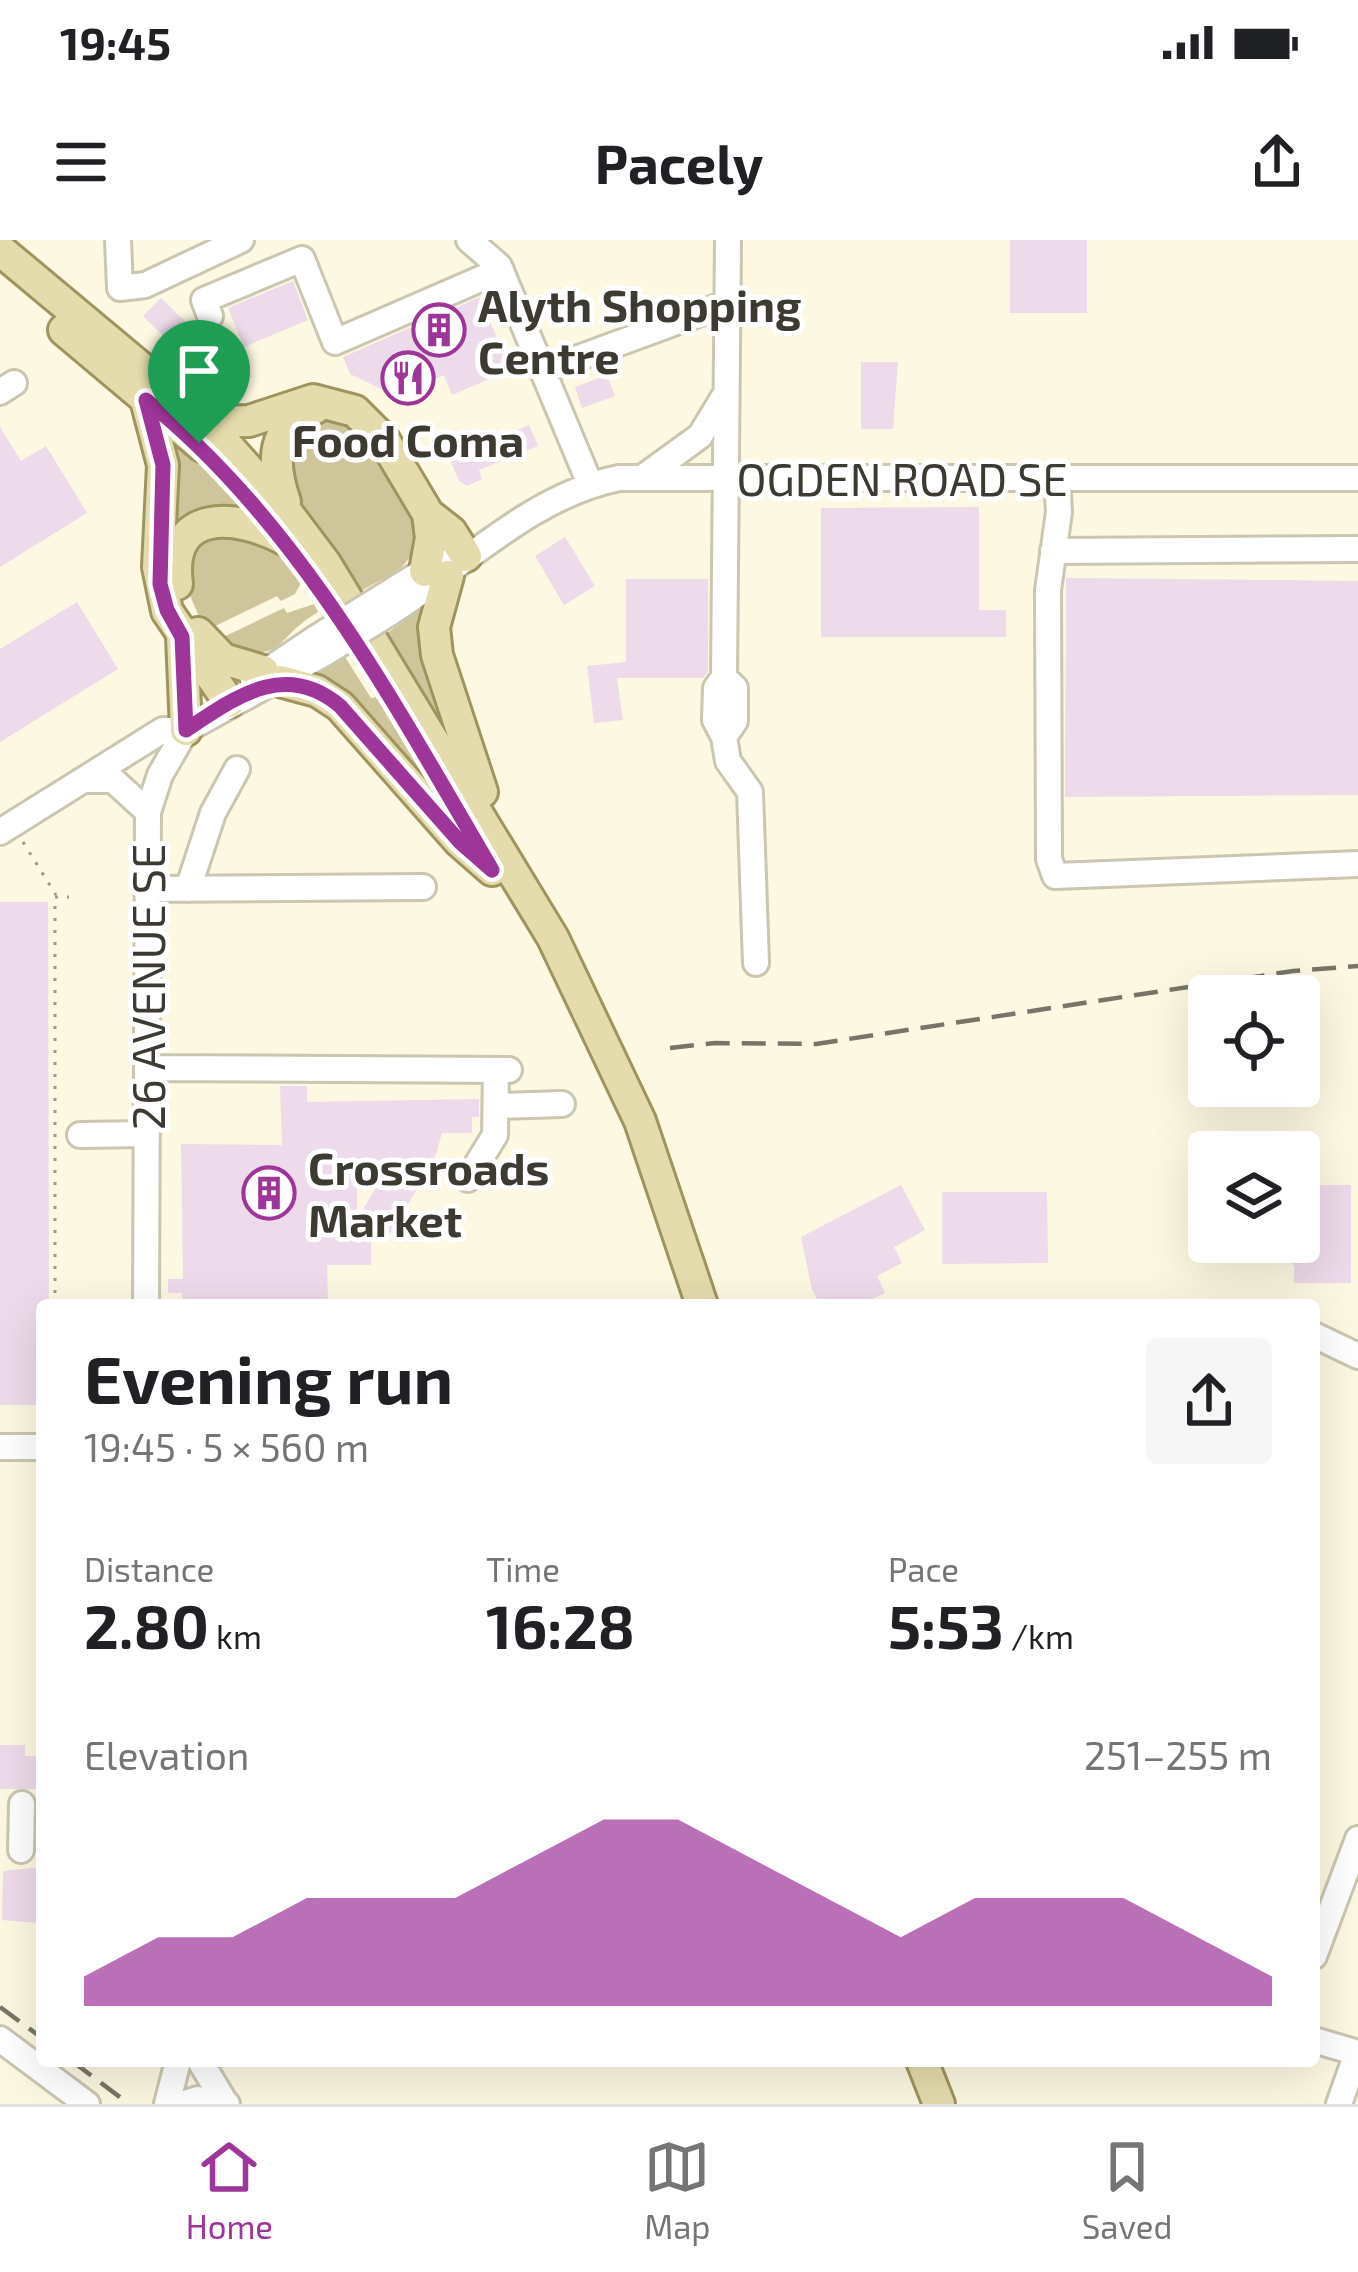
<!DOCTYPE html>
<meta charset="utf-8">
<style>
body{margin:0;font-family:"Exo 2",sans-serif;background:#f6f6f6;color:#202124;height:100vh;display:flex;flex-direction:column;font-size:45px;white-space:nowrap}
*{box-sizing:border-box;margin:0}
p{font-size:39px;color:#757577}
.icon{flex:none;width:66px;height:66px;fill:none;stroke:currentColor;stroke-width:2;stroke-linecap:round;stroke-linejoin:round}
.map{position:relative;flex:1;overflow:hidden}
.side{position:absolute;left:36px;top:1059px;width:1284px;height:768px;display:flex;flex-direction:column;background:#fff;border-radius:12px;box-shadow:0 12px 48px #0002}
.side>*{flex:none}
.fabs{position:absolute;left:1188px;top:735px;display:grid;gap:24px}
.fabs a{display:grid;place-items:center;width:132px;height:132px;border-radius:12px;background:#fff;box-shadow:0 12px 48px #0002;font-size:60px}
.pin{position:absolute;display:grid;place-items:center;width:102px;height:102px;color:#fff;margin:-123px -51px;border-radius:50% 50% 50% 0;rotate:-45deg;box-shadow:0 0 12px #0007}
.pin .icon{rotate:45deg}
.round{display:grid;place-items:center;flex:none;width:126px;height:126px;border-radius:12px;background:#f6f6f6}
.overview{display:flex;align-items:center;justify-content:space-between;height:204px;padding:0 48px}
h1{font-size:66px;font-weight:700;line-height:90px}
.stats{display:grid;grid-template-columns:repeat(3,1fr);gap:18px;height:204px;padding:12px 48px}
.stats div{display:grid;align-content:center}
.stats b{font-size:60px;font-weight:700}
.stats small{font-size:33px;font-weight:400}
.stats p{font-size:33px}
.chart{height:336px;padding:24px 48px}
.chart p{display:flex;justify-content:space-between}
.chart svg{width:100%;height:216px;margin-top:12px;fill:#9e3598;opacity:.7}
.status{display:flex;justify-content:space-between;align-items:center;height:84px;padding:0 60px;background:#fff;direction:ltr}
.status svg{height:33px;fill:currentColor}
header{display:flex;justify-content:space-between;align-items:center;height:156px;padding:0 48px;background:#fff;font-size:54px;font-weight:700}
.tabs{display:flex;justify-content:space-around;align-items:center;height:168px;border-top:3px solid #e0e0e0;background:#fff;font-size:33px;color:#757577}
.tabs a{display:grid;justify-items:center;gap:6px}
.tabs .on{color:#9e3598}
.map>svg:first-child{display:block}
.green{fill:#cec59a}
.building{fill:#eddaea;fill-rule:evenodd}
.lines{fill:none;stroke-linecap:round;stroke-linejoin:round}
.minor-casing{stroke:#cbc6b0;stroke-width:30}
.major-casing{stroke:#9f945e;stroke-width:36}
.path{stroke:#9c9989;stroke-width:3;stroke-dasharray:3 9;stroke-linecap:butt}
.minor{stroke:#fff;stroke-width:24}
.major{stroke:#e5dcad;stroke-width:30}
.rail{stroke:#787568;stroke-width:4.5;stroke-dasharray:24 12;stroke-linecap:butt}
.minor-bridge-casing{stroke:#cbc6b0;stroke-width:30;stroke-linecap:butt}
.minor-bridge{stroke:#fff;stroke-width:24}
.route-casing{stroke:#fff;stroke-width:24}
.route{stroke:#9e3598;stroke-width:15}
.labels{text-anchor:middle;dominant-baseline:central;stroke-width:10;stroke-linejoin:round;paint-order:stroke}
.poi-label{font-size:45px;font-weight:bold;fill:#3c3a31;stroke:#fff;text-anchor:start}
.street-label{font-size:45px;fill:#3c3a31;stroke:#fff}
</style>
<div class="status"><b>19:45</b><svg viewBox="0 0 49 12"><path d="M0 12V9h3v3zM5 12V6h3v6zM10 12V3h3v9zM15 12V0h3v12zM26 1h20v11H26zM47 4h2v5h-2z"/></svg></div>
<header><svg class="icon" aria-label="menu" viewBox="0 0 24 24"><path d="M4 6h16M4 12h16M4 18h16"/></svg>Pacely<svg class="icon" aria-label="share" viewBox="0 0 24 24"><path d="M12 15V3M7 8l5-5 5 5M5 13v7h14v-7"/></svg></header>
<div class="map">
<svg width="1358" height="1864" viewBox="0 0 1358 1864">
<rect width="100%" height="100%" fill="#fdf8e1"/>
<path class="green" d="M326 178C375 190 395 245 420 285 412 333 395 330 358 353L291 250V192Z
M171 203 196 221 248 275 172 310Z
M225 288 274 310 301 343 295 354 281 361 277 356 205 391 184 341 201 296Z
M429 363 467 538 383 396Z
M314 364 318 372C268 402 289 427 213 402L284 368 287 373Z
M345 417 371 458 376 457 436 555 308 439Z"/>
<path class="building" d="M1010 0H1087V73H1010Z
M293 41 308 80 244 107 228 68Z
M480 57 508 125 492 132 494 137 452 155 444 135 394 155 350 134 343 117Z
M161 58 202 98 184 116 143 76Z
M861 122H898L893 189H861Z
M607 135 615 156 582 168 575 147Z
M529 185 538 206 479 230 482 239 467 246 459 241 449 218Z
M0 187 21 221 46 206 87 273 0 327Z
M979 267V370H1006V397H821V268Z
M565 297 595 346 564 365 535 316Z
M1066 338 1358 341V555L1065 557Z
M626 339H708V432L703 438H617L623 480 594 483 587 426 626 422Z
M77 362 118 429 0 502V409Z
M0 662H48L49 1065H42V1165H0Z
M280 846H307V862L479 859V877H472V893H442L434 921 390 994 371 983V1025H327L328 1065H183L182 1053H168V1039H183L181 904 282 905ZM392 921 359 976 357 979V922Z
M901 945 925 990 894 1007 902 1023 877 1036 885 1053 860 1065H820L812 1049 801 997Z
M1299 945H1351V1043H1294V1026L1285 1018 1293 1002H1299Z
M942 952H1047L1048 1023 942 1024Z
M0 1505H25V1516H42V1549H0Z
M42 1627 37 1683 2 1680 3 1631Z"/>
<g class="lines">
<g class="minor-casing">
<path id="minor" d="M118 0 120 48 145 45 241 0
M469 0 499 26 590 244
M728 0 724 437 716 448 715 480 724 497 728 521 750 552 756 723
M210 76 204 60 302 19 335 102 501 30
M543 131 728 63
M0 152 14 143
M642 238 700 196 725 155
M1057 239 1059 272 1048 350 1049 619 1055 636 1358 624
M1053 311 1358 309
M379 359 440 321
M388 374C463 327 530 256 619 238H1358
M724 437 735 448V481L724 497
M253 440 316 398
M85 540H113L148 572
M0 592 163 490H186
M147 649 423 647
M188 649 213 573 237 529
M148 828 509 830
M496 866 562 864
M80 895 147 894
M468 939 495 895 496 830
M146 1065 148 572 160 535 186 490 325 413
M1314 1095 1358 1116
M0 1207H42
M21 1610 22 1564
M1314 1716 1358 1599
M0 1799 87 1864
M1314 1800 1358 1813
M200 1821 226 1864
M167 1864 178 1821
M182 1864 198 1859 227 1864
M1339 1864 1357 1813"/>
</g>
<g class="major-casing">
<path id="major" d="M0 10 206 182 288 274 325 323 553 698 640 881 702 1065
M64 90 202 206
M146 160 163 225 158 327 167 371 229 462
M206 182 249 181 313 160 355 171 384 200 428 274 451 292 466 316
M285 262C271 221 271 188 315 168
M425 331 431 298 428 274
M448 336 434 387 437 415 482 552
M177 344C167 267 237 274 284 299
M198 393 223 419 263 431
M182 397 186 490
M280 441 317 451 340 466 460 602 492 630
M922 1821 939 1864"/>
</g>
<path class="path" d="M235 158 238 143
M23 602 56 655
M55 1065V657H69"/>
<use href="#minor" class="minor"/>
<use href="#major" class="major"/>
<path class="rail" d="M670 808 715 803 816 804 1293 731 1358 726
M0 1767 42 1798
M72 1821 129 1864"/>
<g class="minor-bridge-casing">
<path id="minor-bridge" d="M316 398 379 359
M325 413 388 374"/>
</g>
<use href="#minor-bridge" class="minor-bridge"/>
</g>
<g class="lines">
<g class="route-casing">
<path id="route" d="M146 160C298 282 394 463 492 630L460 602 340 466C285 420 236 457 186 490L182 397 167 370 160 344 163 225Z"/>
</g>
<use href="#route" class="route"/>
</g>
<defs>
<g id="building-ring" transform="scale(2.7)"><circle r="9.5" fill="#fff" stroke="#9e3598" stroke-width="1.5"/><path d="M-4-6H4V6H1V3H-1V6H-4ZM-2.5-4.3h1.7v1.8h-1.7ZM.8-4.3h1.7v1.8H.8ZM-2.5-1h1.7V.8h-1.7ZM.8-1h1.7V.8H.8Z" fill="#9e3598"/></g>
<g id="restaurant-ring" transform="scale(2.7)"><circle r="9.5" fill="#fff" stroke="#9e3598" stroke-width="1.5"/><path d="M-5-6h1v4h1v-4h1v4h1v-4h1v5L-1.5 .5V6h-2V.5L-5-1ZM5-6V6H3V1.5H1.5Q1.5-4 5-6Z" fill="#9e3598"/></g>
</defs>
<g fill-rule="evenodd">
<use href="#building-ring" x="439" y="90"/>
<use href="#restaurant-ring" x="408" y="138"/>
<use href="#building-ring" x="269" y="953"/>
</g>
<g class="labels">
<g class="poi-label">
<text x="478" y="64">Alyth Shopping<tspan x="478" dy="52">Centre</tspan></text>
<text x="408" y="199" text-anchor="middle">Food Coma</text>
<text x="308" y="927">Crossroads<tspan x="308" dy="52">Market</tspan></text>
</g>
<g class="street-label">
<text x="902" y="238">OGDEN ROAD SE</text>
<text transform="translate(147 747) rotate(-90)">26 AVENUE SE</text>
</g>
</g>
</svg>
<div class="fabs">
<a><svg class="icon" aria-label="locate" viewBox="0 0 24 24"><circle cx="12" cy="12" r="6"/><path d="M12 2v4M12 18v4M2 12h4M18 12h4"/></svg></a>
<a><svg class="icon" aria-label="layers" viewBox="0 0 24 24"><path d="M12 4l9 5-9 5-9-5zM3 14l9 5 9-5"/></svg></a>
</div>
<div class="pin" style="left:199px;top:203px;background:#1e9e55"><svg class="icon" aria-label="arrive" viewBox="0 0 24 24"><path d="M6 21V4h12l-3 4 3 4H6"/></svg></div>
<section class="side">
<div class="overview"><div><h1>Evening run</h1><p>19:45 · 5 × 560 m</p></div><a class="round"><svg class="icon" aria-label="share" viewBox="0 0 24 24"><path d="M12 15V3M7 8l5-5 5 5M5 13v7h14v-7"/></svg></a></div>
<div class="stats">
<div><p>Distance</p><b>2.80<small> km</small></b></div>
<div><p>Time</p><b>16:28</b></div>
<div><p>Pace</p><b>5:53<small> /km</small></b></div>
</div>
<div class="chart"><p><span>Elevation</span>251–255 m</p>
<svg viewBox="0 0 160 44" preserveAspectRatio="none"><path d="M0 44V38L10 30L20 30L30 22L40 22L50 22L60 14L70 6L80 6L90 14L100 22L110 30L120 22L130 22L140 22L150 30L160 38V44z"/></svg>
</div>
</section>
</div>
<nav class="tabs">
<a class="on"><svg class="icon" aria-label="home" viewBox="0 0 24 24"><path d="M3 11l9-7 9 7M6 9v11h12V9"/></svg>Home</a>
<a><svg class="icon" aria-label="map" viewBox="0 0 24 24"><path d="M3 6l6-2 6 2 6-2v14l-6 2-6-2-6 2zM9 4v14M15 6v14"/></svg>Map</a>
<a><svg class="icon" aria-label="saved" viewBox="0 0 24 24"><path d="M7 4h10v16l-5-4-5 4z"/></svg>Saved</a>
</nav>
